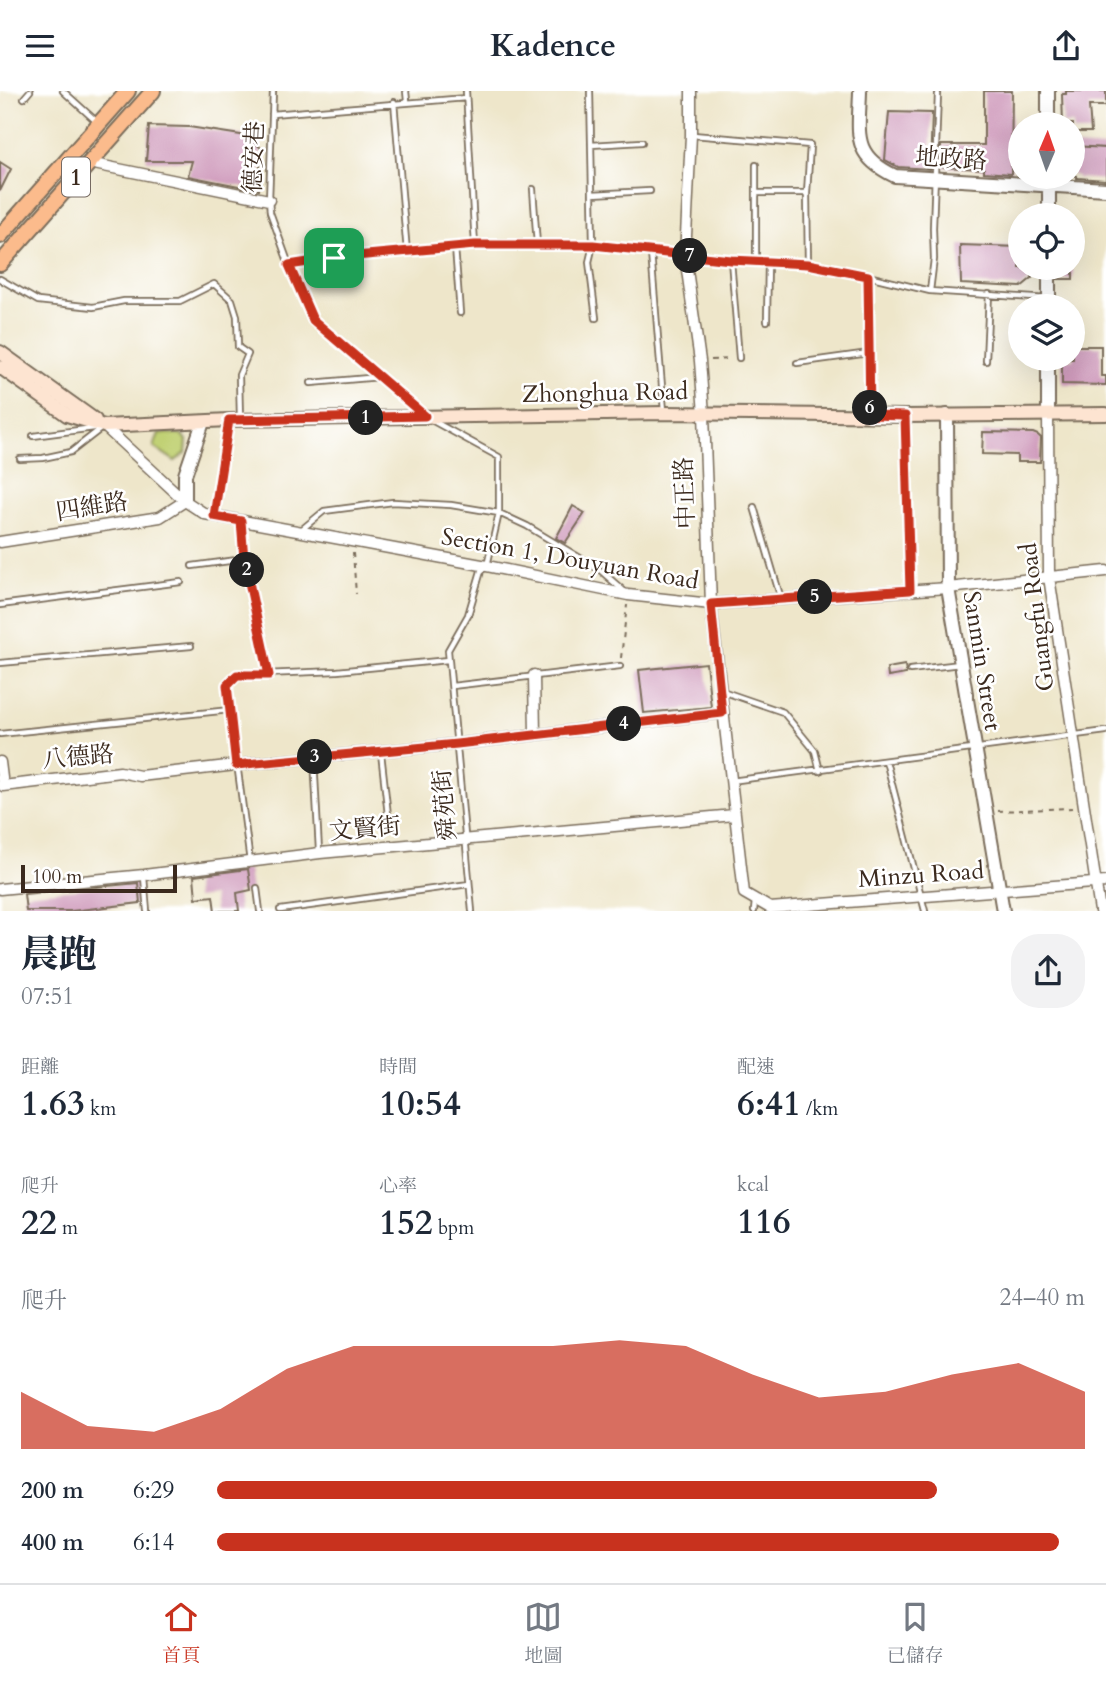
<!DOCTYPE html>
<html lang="zh-TW">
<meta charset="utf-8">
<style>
body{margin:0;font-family:Cardo,"Noto Serif TC",serif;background:#f2f2f3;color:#1f2937;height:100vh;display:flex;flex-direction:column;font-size:26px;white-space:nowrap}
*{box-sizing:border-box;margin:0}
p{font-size:23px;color:#747a83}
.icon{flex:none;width:38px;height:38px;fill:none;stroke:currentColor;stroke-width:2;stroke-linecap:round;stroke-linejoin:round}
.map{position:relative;height:820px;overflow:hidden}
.side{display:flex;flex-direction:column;background:#fff;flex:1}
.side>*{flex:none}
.needle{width:46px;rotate:2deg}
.tools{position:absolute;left:1008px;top:21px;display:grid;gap:14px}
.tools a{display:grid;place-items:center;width:77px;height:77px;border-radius:50%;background:#fff;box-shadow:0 7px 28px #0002;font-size:35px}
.scale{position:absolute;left:21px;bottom:18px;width:156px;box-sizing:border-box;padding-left:7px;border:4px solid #3b2a1e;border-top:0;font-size:19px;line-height:24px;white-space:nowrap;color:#3b2a1e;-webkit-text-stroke:5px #fff;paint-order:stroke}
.pin{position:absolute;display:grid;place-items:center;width:60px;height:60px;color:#fff;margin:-30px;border-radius:14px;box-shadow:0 4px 10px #0006}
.km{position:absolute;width:35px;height:35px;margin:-18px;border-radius:50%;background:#222;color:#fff;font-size:19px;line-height:35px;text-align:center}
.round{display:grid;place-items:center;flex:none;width:74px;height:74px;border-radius:28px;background:#f2f2f3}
.headline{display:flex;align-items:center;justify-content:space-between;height:119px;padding:0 21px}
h1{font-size:38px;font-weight:700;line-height:52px}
.stats{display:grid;grid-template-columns:repeat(3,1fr);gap:10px;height:119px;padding:7px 21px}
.stats div{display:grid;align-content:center}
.stats b{font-size:35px;font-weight:700}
.stats small{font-size:19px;font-weight:400}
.stats p{font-size:19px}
.chart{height:196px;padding:14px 21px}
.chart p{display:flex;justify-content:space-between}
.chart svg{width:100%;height:126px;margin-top:7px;fill:#c8321e;opacity:.7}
ul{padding:0 21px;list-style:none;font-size:23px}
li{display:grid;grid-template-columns:112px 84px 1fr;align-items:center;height:52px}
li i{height:18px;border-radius:9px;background:#c8321e}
header{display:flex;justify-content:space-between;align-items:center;height:91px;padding:0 21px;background:#fff;font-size:32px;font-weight:700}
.menu{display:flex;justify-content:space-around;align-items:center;height:98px;border-top:2px solid #e0e1e3;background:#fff;font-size:19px;color:#747a83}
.menu a{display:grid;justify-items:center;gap:4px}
.menu .current{color:#c8321e}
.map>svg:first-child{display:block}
.green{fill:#c1d174;stroke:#7e7e49;stroke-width:2}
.building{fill:#cf9abb}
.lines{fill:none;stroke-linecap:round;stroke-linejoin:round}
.service-casing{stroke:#7a6c5a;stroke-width:8}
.minor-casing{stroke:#7a6c5a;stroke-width:13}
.tertiary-casing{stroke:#7a6c5a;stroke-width:16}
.secondary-casing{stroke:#7a6c5a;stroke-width:16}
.primary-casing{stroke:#7a6c5a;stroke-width:18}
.path{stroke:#7a6c5a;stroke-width:2;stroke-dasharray:5 5;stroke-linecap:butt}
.service{stroke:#fff;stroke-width:4.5}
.minor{stroke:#fff;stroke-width:10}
.tertiary{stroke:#fff;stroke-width:12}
.secondary{stroke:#fde4d1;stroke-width:12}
.primary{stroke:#fbbb8c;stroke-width:14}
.route-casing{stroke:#fff;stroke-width:14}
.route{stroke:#c8321e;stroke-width:9}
.labels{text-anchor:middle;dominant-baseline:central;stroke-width:5;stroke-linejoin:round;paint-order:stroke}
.shield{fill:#fff;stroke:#766a62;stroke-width:2}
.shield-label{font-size:23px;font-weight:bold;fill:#3b2a1e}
.street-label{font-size:24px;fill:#3b2a1e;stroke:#fff}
</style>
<header><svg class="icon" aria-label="menu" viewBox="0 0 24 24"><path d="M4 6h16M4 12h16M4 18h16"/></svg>Kadence<svg class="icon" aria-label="share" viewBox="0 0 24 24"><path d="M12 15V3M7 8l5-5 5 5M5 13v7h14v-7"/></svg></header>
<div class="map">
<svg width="1106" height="820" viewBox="0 0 1106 820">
<rect width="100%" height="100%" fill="#fff"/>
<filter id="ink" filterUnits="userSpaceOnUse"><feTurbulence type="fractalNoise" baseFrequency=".0143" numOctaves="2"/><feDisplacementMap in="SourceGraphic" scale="14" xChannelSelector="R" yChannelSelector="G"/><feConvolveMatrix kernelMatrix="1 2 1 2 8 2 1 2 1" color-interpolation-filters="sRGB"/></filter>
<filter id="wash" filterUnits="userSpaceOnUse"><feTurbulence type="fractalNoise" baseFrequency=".00686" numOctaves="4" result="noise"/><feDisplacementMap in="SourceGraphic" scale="28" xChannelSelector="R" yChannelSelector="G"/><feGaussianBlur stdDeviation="1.57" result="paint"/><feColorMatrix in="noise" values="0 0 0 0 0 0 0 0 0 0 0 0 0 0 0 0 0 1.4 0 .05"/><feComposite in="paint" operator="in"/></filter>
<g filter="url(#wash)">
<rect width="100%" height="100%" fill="#eee6ca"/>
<path class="green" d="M159 342 181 343 187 349 186 362 175 370 154 356Z"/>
<g id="blocks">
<path class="building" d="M984 0H1012L1011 83 984 81V78L940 76 941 54H984Z
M1066 0H1106V15H1089L1091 41H1073V33H1063L1062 3H1066Z
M889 21 932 22 930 78 898 76 885 69Z
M149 35 189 36 247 45 261 57 259 99 188 85 192 70H146Z
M1073 55 1106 57V89L1077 87V85L1073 84Z
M0 71 11 78 0 100Z
M960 154 1020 156V177H1033L1032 187 1021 196 961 193Z
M1058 178H1073V188H1058Z
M1073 255H1101V285H1106V294L1062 293V268H1073Z
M983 341 1033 342 1038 344 1041 347 1040 371H1017V364L982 363Z
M573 415 585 422 565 452 556 447Z
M706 572 711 616 644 622 639 579Z
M905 574 906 583 888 586 887 577Z
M248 778 251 799 237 802 239 820H215L213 805 196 807 194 785Z
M138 792 140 812 71 820H26L24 803Z"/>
</g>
</g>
<g filter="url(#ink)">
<use href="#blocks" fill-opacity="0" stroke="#7a6c5a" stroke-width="2"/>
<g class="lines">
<g class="service-casing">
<path id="service" d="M63 0 96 30
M273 0 269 109 270 121 296 193 313 229 423 324
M406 0 407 10
M466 0 475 154
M590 0 593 154 589 171 596 227
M24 7 30 0
M394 11 407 161
M272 23 466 7
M693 44 810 54 807 102 808 173
M591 54 642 51
M533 98 537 154
M756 102H807
M592 103 650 100
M455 156 460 222
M651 162 664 320
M731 169 739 267
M756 171V74
M289 174 334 167 475 154H593L731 169 808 173 868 185 930 200 1048 208
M868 185 870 324
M0 188 38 210 93 216 124 210H180L214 193 232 209 237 225 238 256 248 263 239 284 240 328
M930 200 934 168 933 137 938 3
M767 230 768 171
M986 270 989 203
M797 272 869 262
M311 292 380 286
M905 326 910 499
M433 330 499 366V422L487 475 481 480 468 524 448 559 472 820
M33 345 94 337
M20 368 43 367 71 361 103 336
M754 416 781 508
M241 430 244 468 269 584
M301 439 324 420 393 411 451 414 499 422 527 435 600 479 625 501
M192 475 244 468
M0 514 181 491
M0 572 191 555
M910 579 960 573
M452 595 620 575
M722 600 783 621 815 660 820 680
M230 619 227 594 237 584 337 580 448 569
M0 643 230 619 250 771
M381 662 388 724
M314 667 319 760
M886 670 925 820
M731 690 1106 640
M144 786 147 820
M257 797 260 820
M280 819 469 793
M754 820 755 810"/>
</g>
<g class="minor-casing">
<path id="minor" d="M691 0V44L685 165 700 270 704 323 711 513 744 802 770 817 1106 791
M89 72 269 109
M1048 322 1049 486 1100 820
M104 335 185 410 205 423 487 475 628 504 711 513 948 497 1106 480
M0 451 160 426 185 410
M534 584 535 644
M0 671 3 695 120 681 140 685 236 674 457 653 722 622
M0 798 144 784 320 762 734 724"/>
</g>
<g class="tertiary-casing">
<path id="tertiary" d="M860 0C859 43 851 64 895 85L1106 98
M1048 0V33
M1049 86V124
M1049 215V177
M1048 322V268
M947 324 948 497 1003 820
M185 410V384L203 331"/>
</g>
<g class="secondary-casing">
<path id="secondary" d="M0 261 95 329
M0 276 67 324 104 335 229 329 664 322 905 325 1106 323"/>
</g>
<g class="primary-casing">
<path id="primary" d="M0 145 128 0
M0 173 153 0"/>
</g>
<path class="path" d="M711 269 730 268
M216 415 227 341
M353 462 356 503
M621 567 627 514
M998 720 1072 717"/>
<use href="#service" class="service"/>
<use href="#minor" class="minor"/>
<use href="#tertiary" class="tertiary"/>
<use href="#secondary" class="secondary"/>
<use href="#primary" class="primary"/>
</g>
</g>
<g class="lines" filter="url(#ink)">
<g class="route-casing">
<path id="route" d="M475 154H593L731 169 808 173 868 185 870 324 905 325 910 499 711 513 722 622 457 653 236 674 227 594 237 584H269L244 468 241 430 214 425 229 329 425 325 313 229 289 174 334 167Z"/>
</g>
<use href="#route" class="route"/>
</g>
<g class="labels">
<rect class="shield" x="62" y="66.5" width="28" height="39" rx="5"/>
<g class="shield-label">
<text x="76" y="86">1</text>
</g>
<g class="street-label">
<text transform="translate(254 66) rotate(-88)">德安巷</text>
<text transform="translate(951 68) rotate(4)">地政路</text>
<text transform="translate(605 302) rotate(-1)">Zhonghua Road</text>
<text transform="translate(685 402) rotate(-92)">中正路</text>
<text transform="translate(92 416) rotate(-9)">四維路</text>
<text transform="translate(570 468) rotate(10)">Section 1, Douyuan Road</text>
<text transform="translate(1037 526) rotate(-97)">Guangfu Road</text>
<text transform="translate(982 570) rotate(81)">Sanmin Street</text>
<text transform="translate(78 666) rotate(-5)">八德路</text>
<text transform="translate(445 714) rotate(-95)">舜苑街</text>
<text transform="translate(365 738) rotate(-5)">文賢街</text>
<text transform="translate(921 784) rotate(-4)">Minzu Road</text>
</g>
</g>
</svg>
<div class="tools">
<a><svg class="needle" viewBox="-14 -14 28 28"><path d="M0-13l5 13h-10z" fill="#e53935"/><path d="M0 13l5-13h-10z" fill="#747a83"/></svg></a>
<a><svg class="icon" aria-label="locate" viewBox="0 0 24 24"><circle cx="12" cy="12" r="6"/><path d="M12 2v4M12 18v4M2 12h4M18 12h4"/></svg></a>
<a><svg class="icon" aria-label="layers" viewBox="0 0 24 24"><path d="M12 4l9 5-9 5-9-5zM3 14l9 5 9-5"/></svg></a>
</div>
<div class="scale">100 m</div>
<div class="pin" style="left:334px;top:167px;background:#1e9e55"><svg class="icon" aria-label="arrive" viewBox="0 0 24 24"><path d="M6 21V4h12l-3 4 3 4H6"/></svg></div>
<b class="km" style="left:366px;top:327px">1</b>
<b class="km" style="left:247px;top:479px">2</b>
<b class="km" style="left:315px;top:666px">3</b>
<b class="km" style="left:624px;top:633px">4</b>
<b class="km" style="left:815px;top:506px">5</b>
<b class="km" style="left:870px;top:317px">6</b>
<b class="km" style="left:690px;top:165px">7</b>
</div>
<section class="side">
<div class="headline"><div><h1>晨跑</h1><p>07:51</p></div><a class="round"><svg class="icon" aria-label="share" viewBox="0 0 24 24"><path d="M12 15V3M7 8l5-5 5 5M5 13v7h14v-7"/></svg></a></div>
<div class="stats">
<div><p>距離</p><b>1.63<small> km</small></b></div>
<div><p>時間</p><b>10:54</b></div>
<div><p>配速</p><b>6:41<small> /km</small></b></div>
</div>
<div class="stats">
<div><p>爬升</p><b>22<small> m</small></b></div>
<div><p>心率</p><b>152<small> bpm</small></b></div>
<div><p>kcal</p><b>116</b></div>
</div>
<div class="chart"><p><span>爬升</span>24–40 m</p>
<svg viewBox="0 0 160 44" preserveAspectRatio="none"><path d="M0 44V24L10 36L20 38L30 30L40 16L50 8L60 8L70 8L80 8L90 6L100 8L110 18L120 26L130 24L140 18L150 14L160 24V44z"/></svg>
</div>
<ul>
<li><b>200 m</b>6:29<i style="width:83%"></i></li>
<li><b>400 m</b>6:14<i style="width:97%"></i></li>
</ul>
</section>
<nav class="menu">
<a class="current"><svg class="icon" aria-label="home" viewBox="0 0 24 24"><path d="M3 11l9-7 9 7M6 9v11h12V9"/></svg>首頁</a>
<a><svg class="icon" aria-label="map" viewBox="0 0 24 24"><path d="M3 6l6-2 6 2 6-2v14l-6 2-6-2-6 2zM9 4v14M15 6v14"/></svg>地圖</a>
<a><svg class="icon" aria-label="saved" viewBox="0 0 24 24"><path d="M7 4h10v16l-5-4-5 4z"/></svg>已儲存</a>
</nav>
